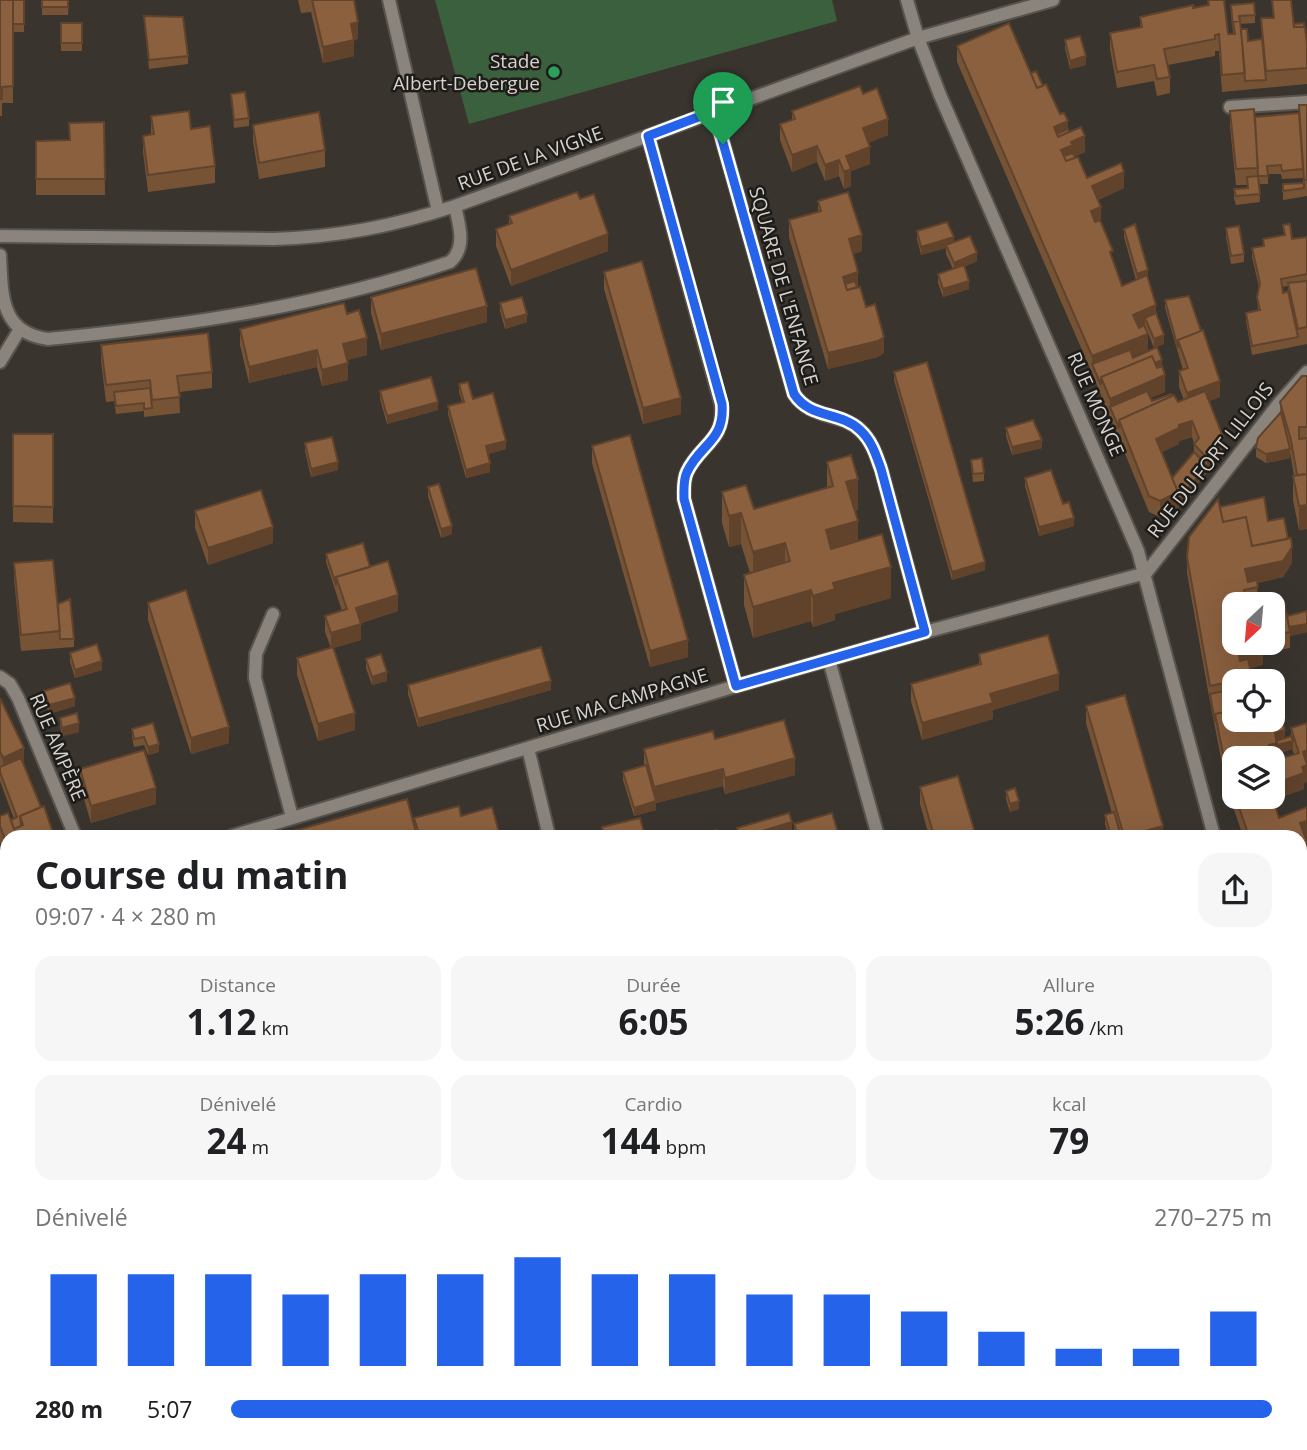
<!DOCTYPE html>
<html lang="fr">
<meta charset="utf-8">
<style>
body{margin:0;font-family:"Open Sans",sans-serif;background:#f6f6f6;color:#202124;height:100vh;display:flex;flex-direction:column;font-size:26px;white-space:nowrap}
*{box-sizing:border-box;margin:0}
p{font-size:23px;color:#757577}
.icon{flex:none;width:38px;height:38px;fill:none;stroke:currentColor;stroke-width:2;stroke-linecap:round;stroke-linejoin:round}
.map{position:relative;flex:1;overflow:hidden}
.sheet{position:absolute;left:0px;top:830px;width:1307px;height:621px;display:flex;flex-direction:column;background:#fff;border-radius:21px 21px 0 0;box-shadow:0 7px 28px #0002}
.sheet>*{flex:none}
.needle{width:46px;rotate:206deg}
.buttons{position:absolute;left:1222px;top:592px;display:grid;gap:14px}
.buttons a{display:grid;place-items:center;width:63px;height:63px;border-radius:14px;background:#fff;box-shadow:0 7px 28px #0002;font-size:35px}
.pin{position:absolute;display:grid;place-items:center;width:60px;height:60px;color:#fff;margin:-72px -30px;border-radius:50% 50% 50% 0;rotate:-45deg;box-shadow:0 0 7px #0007}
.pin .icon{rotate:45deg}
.round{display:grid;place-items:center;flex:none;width:74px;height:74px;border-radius:21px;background:#f6f6f6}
.overview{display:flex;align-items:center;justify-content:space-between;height:119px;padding:0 35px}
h1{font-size:38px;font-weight:700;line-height:52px}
.stats{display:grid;grid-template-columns:repeat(3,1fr);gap:10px;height:119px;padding:7px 35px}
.stats div{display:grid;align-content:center;border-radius:18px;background:#f6f6f6;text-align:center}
.stats b{font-size:35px;font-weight:700}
.stats small{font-size:19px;font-weight:400}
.stats p{font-size:19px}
.chart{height:196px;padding:14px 35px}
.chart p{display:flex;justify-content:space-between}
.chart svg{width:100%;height:126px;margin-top:7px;stroke:#2563eb;stroke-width:6}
ul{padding:0 35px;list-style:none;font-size:23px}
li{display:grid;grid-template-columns:112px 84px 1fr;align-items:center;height:52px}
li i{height:18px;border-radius:9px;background:#2563eb}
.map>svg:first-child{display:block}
.green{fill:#3b603e}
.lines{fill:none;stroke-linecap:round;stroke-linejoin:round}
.minor-casing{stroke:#57534e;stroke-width:16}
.minor{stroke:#8a847d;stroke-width:12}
.wall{fill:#775336;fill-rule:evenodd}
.shaded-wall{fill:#61432c}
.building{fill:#8a603f;stroke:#61432c;stroke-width:2}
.route-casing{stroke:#fff;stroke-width:14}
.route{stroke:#2563eb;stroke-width:9}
.leisure-dot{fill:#2e9e5b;stroke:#1e1c19;stroke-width:2.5}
.labels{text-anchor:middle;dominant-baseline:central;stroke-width:5;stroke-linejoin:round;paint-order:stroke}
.poi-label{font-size:19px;fill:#d6d3cf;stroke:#1e1c19;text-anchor:end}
.street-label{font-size:19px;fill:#d6d3cf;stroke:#1e1c19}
</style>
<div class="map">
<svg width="1307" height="1450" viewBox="0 0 1307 1450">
<rect width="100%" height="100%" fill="#39342e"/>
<path class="green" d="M435 0H832L837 21 469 124Z"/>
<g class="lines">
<g class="minor-casing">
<path id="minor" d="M389 0 438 211
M907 0 918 38 940 95 1138 551 1214 836
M1230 107 1307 102
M714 111 794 394C810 419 840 412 860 430 872 441 876 455 881 469L925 632
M648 136 721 404C726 441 700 444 687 472 683 480 684 490 684 499L736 686
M0 236 274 239C338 237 394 226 455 206L918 38 1053 0
M0 255C2 294 0 333 48 339 183 326 321 306 450 262 467 247 459 225 455 206
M0 362 20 329
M1146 573 1280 402 1307 372
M273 614 256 654 255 678 292 817
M829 660 878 836
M0 677 10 684 18 698 75 836
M528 748 549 836
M232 836 736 686 925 632 1146 573
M1300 1140 1307 1163
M688 1444 690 1450"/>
</g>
<use href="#minor" class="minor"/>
</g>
<path class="wall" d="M0 0H24V32H13V103H2V116H0Z
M42 0H69L68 15H42Z
M298 0H354L358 39 354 40V56L323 63 311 12 301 13Z
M1208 0H1224L1228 34H1233L1231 5 1255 15V23L1240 24 1241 29 1248 41 1262 39 1261 18H1273L1272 0H1291L1294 24 1307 34V84L1222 92 1219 51H1215V56L1168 65 1170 77V93L1157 96 1154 81 1117 88 1110 49V33L1140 27V17L1208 5Z
M144 16 188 56V64L149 69Z
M61 23H82V51H61Z
M1065 40 1086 65 1070 69 1065 48Z
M957 46 1031 73 1043 86 1069 132 1085 152 1074 157 1087 178 1124 188 1098 200 1101 223 1113 262 1122 286 1136 280 1124 237V229L1148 278 1164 344 1154 348 1145 326 1148 350 1133 356V358L1162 367 1165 392 1150 398 1152 401 1172 396 1178 402 1184 400 1179 387V371L1183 370 1165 308V300L1220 397 1209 401 1223 453 1178 508 1160 517 1149 512 1092 373 957 62ZM1192 437 1194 443V452L1172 478 1162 452 1179 444V441Z
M231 94 249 118V126L234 128Z
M863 94 888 135 868 143 870 164 851 171V186L844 189 839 176 825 181 817 162 792 172 780 140V124L792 120V111Z
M1307 105V196L1283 200V184L1303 183V178L1282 179 1281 174H1268V184H1259L1260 202 1236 205 1234 198V189L1247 188V185H1236L1230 127V111L1255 117 1299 113Z
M151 116 191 129 215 166V183L148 192 143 152V136L151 135Z
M104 122 105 195H36V141L69 140Z
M253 125 325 150V167L259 179 253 141Z
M580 199 608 251 511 286 496 246V229L509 224V216Z
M818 201 862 251 853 254 858 287 884 353 878 357 828 369 789 237V220L818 212Z
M1283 225 1292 239 1307 237V344L1252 355 1246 321V313L1258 310 1257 297 1259 287 1252 257V248L1263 247V239L1284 236ZM1288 286V292L1283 293 1282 287Z
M1226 228 1244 254V262L1231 264 1226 237Z
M917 231 954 242 977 261 964 267 969 289 943 297 938 283V274L953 269 946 254V248L921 255 917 239Z
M604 272 681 414 643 424 604 289Z
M371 297 487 322 381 350 371 313Z
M500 303 527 322 505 329 500 311Z
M347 314 367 355 347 360 348 380 322 386 317 367 249 383 240 345V329Z
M101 345 212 372V388L179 392 180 413 144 417V411L116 414 114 401 106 402 101 361Z
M894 372 985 570 952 580 894 380Z
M1307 376V529L1299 530 1293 500V476H1294L1290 452V458L1266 463 1256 457V448L1280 413V402Z
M459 384 473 399 506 449 488 454 490 472 466 478 448 414V406L462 402 459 392Z
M380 391 438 410 387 424 380 399Z
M1006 428 1042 448 1012 455 1006 436Z
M13 434H53V523L13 522Z
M305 443 338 470 311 477 305 451Z
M592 446 688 657 650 667 592 463Z
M971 460 984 473V481L973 482Z
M827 462 858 510 855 511 858 541 891 598 835 614V620L813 627 811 621 753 638 744 605V575L750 573 741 544 729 547 722 523V492L754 509 827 488Z
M1025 478 1063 504 1074 526 1039 536 1025 486Z
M428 487 452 534 441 538 428 496Z
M1220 507 1268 521 1292 563 1283 577 1257 583 1258 604H1234V642H1272V605L1287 616 1307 611V632L1290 636V648L1263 653V665L1250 668 1252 681H1234V719L1268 723 1285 738 1291 736V728L1307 723V782L1304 783V789L1279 798V807L1275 808 1279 818 1307 807V837L1305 838 1307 842V981L1300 967V836H1243L1227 789 1210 702 1187 573V557ZM1292 749 1294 754 1272 796H1234V758H1272V760L1277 759V754Z
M195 511 273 543 208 565 195 528Z
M326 554 370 567 398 611 361 623V640L333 648 355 730 318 741 297 675V658L331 648 325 632V616L342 611 326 562Z
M14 563 58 604 74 639V647L21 651 14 579Z
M148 603 229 743 191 754 148 620Z
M70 653 102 670 75 678 70 662Z
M979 654 1059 690 993 710V719L922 740 911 701V684L979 664Z
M366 659 387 681 372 685 366 668Z
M408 685 551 690 418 727 408 694Z
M44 691 75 706 49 714 44 699Z
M0 698 24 765 54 836H7V861L0 842V816L11 820 14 819 0 781Z
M1086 706 1163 836H1108L1105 824V815L1112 813 1086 723Z
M60 718 79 732 62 736 60 726Z
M153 723 159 752 148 755 144 745 134 747 132 737V729Z
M715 739 795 775 725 794 723 786 656 803V810L634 816 623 780V772L644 766V749Z
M80 769 156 804 91 823 80 785Z
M920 787 976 836H929L920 804Z
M1006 791 1019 809 1010 812 1006 799Z
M461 816 500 836H276L414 826V818Z
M794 824 839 836H794Z
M7 930 5 1009 0 998V933Z
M0 1378 7 1383V1444H79L81 1450H0Z
M256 1444H664L666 1450H258Z
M1004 1444H1022V1450H1005Z"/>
<path class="shaded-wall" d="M358 22V39L351 40V24Z
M354 40V56L323 63V47Z
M1086 56V65L1070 69V61Z
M888 119V135L863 145V128Z
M1068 121V137L1054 135V127Z
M1085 136V152L1073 157 1064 165 1058 145Z
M817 146V162L792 172V155Z
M870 147V164L851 171V186L844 189V172L846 156Z
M839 160V176L825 181V165Z
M1124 172V188L1092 202V186Z
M1101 207V223L1091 219V211Z
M608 234V251L511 286V270Z
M862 235V251L849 255V239Z
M954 237V245H946V248L921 255V247Z
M977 253V261L954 272V263Z
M1148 270V278L1137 282V274Z
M858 272V289L845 292 843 277Z
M969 281V289L943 297V289Z
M1156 305V321L1145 318V326L1133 331V315Z
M487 306V322L381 350V334Z
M527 314V322L505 329V320Z
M1148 334V350L1095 371 1092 364V356Z
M1164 335V344L1154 348V339Z
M884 337V353L878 357 828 369V353Z
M367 338V355L343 361V344Z
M317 350V367L249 383V367Z
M1162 360V368L1103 384Z
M348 363V380L322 386V370Z
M1165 375V392L1113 414 1110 407V399Z
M1220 381V397L1187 410V393Z
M681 398V414L643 424V408Z
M438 402V410L387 424V416Z
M1192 421V437L1179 441V444L1156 455V439L1179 425Z
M1223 437V453L1178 508 1160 517V501L1207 466V458Z
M1042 440V448L1012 455V447Z
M506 441V449L486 455V446Z
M1290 449V458L1266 463V454Z
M338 462V470L311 477V469Z
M490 463V472L466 478V470Z
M858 479V510L846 513V482Z
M1307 505V529L1299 530V506Z
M741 513V544L729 547V516Z
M1074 518V526L1039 536V527Z
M858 521V552L826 561V530Z
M452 526V534L441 538V529Z
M273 527V543L208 565V548Z
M785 543V574L753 583V552Z
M1292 547V563L1283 577 1245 585V569Z
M985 562V570L952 580V572Z
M891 567V598L835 614V620L813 627V596L833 583Z
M811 590V621L753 638V607Z
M398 595V611L356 624V608Z
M361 624V640L331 649V633Z
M1307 624V632L1290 636V632L1288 628Z
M688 640V657L650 667V651Z
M1263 649V665L1239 670V654Z
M102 661V670L75 678V670Z
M387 672V681L372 685V677Z
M1059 674V690L993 710V719L922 740V723L990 694Z
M551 681V690L418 727V719Z
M75 698V706L49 714V705Z
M355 713V730L318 741V724Z
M79 723V732L62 736V728Z
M229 727V743L191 754V738Z
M1285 730V743L1293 741V749L1277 754V759L1272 760V758H1269V745L1275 733Z
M159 744V752L148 755V747Z
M24 748V765L3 774V758Z
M1307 750V782L1304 783V789L1279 798V807L1270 809V796H1272V792L1276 783 1303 752Z
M795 758V775L725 794V778Z
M723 769V786L656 803V810L634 816V808L654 802V787Z
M156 788V804L91 823V806Z
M1019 801V809L1010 812V804Z
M1307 821V837L1300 839V823Z
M792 822V830L771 836H762V831Z
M1163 826V836H1126Z
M1307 873V890L1302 875Z
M5 900 7 907V915L0 918V902Z
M7 992V1008L5 1009V993Z
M293 1444H311V1450H270Z"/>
<path class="building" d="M0 0H13V86L2 87V99H0Z
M13 0H24V24H13Z
M42 0H68V7H42Z
M312 0H354L358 22 351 24 354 40 323 47Z
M1208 0H1224L1228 34H1235L1233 22 1240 21 1245 73 1222 75 1219 34 1215 35V39L1164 49 1170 77 1157 79 1154 65 1117 72 1110 33 1142 27 1140 17 1193 5V8L1209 5Z
M1272 0H1291L1294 27H1305L1307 44V68L1266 71 1261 18H1274Z
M1254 3 1255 15 1239 16 1240 21 1233 22V29L1231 5Z
M144 16 183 17 188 56 149 60Z
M61 23H82V43H61Z
M1009 23 1037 88 1046 84 1060 114 1064 113 1068 121 1054 127 1058 137 1081 127 1085 136 1071 142 1073 145 1061 150 1066 161 1078 157 1087 178 1121 163 1124 172 1092 186 1101 207 1091 211 1095 222 1100 220 1113 251 1110 252 1122 286 1147 275 1156 305 1133 315 1139 328 1144 325 1148 334 1092 356 957 46Z
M1304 23V27H1294V24Z
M1241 29H1247L1248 41 1262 39 1266 80 1245 81Z
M1080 36 1086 56 1070 61 1065 40Z
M1036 71 1043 86 1037 88 1031 73Z
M860 86 863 94 877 88 888 119 863 128 870 147 846 156 851 169 844 172 839 160 825 165 817 146 792 155 780 124 795 119 792 111Z
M245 92 249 118 234 120 231 94Z
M1299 105H1307V180H1304Z
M1254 109 1258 168 1236 169 1230 111Z
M189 111 191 129 210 126 215 166 148 175 143 136 154 134 151 116Z
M319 112 325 150 259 163 253 125Z
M1299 113 1303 169 1282 171 1281 165 1267 166 1268 176H1258L1255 117Z
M104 122 105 179H36V141L70 140 69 123Z
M1068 129 1069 132 1058 137 1057 134Z
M1073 153 1075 158 1066 161 1064 156Z
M1258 176 1260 194 1236 196 1234 189 1248 188 1247 177Z
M1304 183V188L1283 191V184Z
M577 192 580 199 594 194 608 234 511 270 496 229 512 223 509 216Z
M848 192 862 235 849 239 858 272 843 277 847 290 860 287 866 307 875 304 884 337 878 341 828 353 789 220 821 211 818 201Z
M947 222 954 237 921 247 917 231Z
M1135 224 1148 270 1137 274 1124 229Z
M1290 224 1292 239 1307 237V274L1281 279 1283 293 1288 291 1298 337 1252 346 1246 313 1260 310 1257 297 1260 283 1252 248 1264 246 1263 239 1285 235 1283 225Z
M1239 226 1244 254 1231 256 1226 228Z
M970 236 977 253 954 263 946 245Z
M642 261 681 398 643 408 604 272Z
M964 265 969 281 943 289 938 274Z
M476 268 487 306 381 334 371 297Z
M855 281 857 287 847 290 845 284Z
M1307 281V327L1298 329 1288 283Z
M1189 296 1201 331 1178 340V348L1165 300Z
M522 297 527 314 505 320 500 303Z
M344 303 347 314 359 310 367 338 343 344 348 363 322 370 317 350 249 367 240 329Z
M1156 313 1164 335 1154 339 1145 318Z
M1203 330 1220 381 1187 393 1179 371 1188 368 1178 340Z
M208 333 212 372 177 376 180 397 152 400 150 380 106 385 101 345Z
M1157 347 1162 360 1155 363 1152 356 1101 377V385L1092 364 1130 350 1133 358Z
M1152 356 1157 368 1162 366 1165 375 1110 399 1101 377Z
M927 362 985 562 952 572 894 372Z
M1302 376H1307V427H1299V439L1307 438V474L1297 475 1291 440 1280 402Z
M431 377 438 402 387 416 380 391Z
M468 382 473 399 493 393 506 441 486 446 490 463 466 470 448 406 464 402 459 384Z
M150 388 152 408 144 409V403L116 406 114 392Z
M1147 391 1152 401 1171 394 1172 396 1119 420V428L1110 407Z
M1205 391 1223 437 1207 458 1194 444 1199 438 1192 421 1179 425V428L1156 439 1178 492 1160 501 1149 496 1119 420 1174 395 1178 402Z
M1281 412 1290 449 1266 454 1256 448 1258 438Z
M1033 420 1042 440 1012 447 1006 428Z
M13 434H53V507L13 506Z
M630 435 688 640 650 651 592 446Z
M332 437 338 462 311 469 305 443Z
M1194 452 1207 466 1178 500V492L1172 478Z
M851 455 858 479 846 482 858 521 826 530 831 549 882 534 891 567 833 583 835 589 813 596 811 590 753 607 744 575 790 561 785 543 753 552 741 513 729 516 722 492 746 485 754 509 833 486 827 462Z
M982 458 984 473 973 474 971 460Z
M1051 470 1063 504 1069 502 1074 518 1039 527 1025 478Z
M1307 474V505L1299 506 1293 476Z
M439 484 452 526 441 529 428 487Z
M261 490 273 527 208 548 195 511Z
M1264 497 1268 521 1284 518 1288 539 1252 546 1246 517 1223 522 1220 507Z
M1218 499 1223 522 1246 517 1252 546 1291 538 1292 547 1283 561 1245 569 1248 582 1257 580 1258 587 1244 590 1247 604H1234V642H1262L1263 649 1239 654 1240 661 1248 659 1252 677 1210 686 1187 557 1189 537Z
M363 543 370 567 336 577V585L326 554Z
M53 560 60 631 21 635 14 563Z
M388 561 398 595 356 608 361 624 331 633 325 616 347 609 336 577Z
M186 590 229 727 191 738 148 603Z
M70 599 74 639H60L58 604Z
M1284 602 1290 632 1272 635V605Z
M1307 611V624L1289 627 1287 616Z
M1048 635 1059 674 990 694 993 703 922 723 911 684 981 664 979 654Z
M97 644 102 661 75 670 70 653Z
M333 647 355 713 318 724 297 658Z
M541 647 551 681 418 719 408 685Z
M381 654 387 672 372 677 366 659Z
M70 683 75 698 49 705 44 691Z
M1234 689V710L1215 714V722L1210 694Z
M1125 695 1163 826 1126 836H1124L1086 706Z
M0 698 24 748 3 758 0 751Z
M1234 710V719H1267L1268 723 1282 721 1285 730 1275 733 1277 743 1269 745 1271 758H1234V793L1227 773 1215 714Z
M77 713 79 723 62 728 60 718Z
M784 720 795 758 725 778 723 769 654 787 644 749 713 731 715 739Z
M153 723 159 744 148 747 144 737 134 739 132 729Z
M1307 723V750L1303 752 1307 765 1302 767 1304 773 1276 783 1279 790 1272 792V761L1299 753 1291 728Z
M1291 736 1293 741 1277 745 1276 741Z
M144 750 156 788 91 806 80 769Z
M21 758 41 807 20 816 21 826 14 829 11 820 17 817 0 772V767Z
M646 765 656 801 634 808 623 772Z
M958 776 976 836H934L920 787Z
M1015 788 1019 801 1010 804 1006 791Z
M1235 796H1272L1279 818 1307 807V821L1300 823 1307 842V873L1302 875 1307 886V965L1300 951V836H1249Z
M407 799 417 836H276Z
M44 806 54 836H7V844L0 826V816L8 813 14 829 23 825 20 816Z
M459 806 461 816 492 807 500 836H420L414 818Z
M1114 812 1121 836H1111L1105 815Z
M789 813 792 822 762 831 764 836H740L737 828Z
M832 813 839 836H798L794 824Z
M640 818 645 836H604L602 827Z
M717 830 719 836H689Z
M7 862V907L5 908V900L0 887V865Z
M0 887 5 900 0 902Z
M7 930V992L5 993 0 982V933Z
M0 1378 7 1383V1440L0 1435Z
M12 1444H79L81 1450H21Z
M109 1444H120L121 1450H111Z
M122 1444H173L174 1446 179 1445 181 1450H123Z
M182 1444H195V1449L189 1450H181L179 1445H177Z
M195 1444H230L232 1450H197Z
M261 1444H293L270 1450H262Z
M313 1444H360L362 1450H314Z
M364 1444H557L559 1450H365Z
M557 1444H664L666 1450H559Z
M1006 1444H1021L1019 1446H1006Z
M311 1447 312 1450H300Z"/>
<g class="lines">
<g class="route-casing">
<path id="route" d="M714 111 794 394C810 419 840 411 860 430 872 441 876 455 881 469L925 632 736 686 684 499C684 490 683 480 687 472 700 444 725 441 722 404L648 136Z"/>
</g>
<use href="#route" class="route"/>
</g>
<circle class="leisure-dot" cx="554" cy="72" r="7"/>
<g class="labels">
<g class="poi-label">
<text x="540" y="61">Stade<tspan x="540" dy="22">Albert-Debergue</tspan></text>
</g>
<g class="street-label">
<text transform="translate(530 158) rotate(-20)">RUE DE LA VIGNE</text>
<text transform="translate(784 286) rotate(74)">SQUARE DE L'ENFANCE</text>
<text transform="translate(1096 404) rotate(66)">RUE MONGE</text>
<text transform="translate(1210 460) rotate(-52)">RUE DU FORT LILLOIS</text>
<text transform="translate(622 700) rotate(-17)">RUE MA CAMPAGNE</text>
<text transform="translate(58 747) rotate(67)">RUE AMPÈRE</text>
</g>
</g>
</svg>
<div class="buttons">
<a><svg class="needle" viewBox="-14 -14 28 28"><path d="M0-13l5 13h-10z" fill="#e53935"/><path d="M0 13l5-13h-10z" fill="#757577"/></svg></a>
<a><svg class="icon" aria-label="locate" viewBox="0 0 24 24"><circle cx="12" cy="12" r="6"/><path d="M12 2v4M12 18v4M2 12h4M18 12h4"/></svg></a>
<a><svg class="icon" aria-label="layers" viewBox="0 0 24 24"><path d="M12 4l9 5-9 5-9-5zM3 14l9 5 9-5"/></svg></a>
</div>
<div class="pin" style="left:723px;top:144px;background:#1e9e55"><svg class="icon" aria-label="arrive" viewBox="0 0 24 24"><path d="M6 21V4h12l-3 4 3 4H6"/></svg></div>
<section class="sheet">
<div class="overview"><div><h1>Course du matin</h1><p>09:07 · 4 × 280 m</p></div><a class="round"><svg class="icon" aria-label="share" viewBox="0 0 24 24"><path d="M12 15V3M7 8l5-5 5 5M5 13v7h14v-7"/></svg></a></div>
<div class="stats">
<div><p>Distance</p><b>1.12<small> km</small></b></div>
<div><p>Durée</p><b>6:05</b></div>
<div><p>Allure</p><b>5:26<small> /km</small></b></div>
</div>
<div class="stats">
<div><p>Dénivelé</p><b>24<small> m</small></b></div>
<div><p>Cardio</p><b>144<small> bpm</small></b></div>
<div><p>kcal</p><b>79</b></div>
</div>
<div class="chart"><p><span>Dénivelé</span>270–275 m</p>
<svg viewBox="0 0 160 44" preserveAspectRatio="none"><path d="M5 44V12M15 44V12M25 44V12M35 44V19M45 44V12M55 44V12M65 44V6M75 44V12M85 44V12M95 44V19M105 44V19M115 44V25M125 44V32M135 44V38M145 44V38M155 44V25"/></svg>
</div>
<ul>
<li><b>280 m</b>5:07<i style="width:100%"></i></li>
</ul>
</section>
</div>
